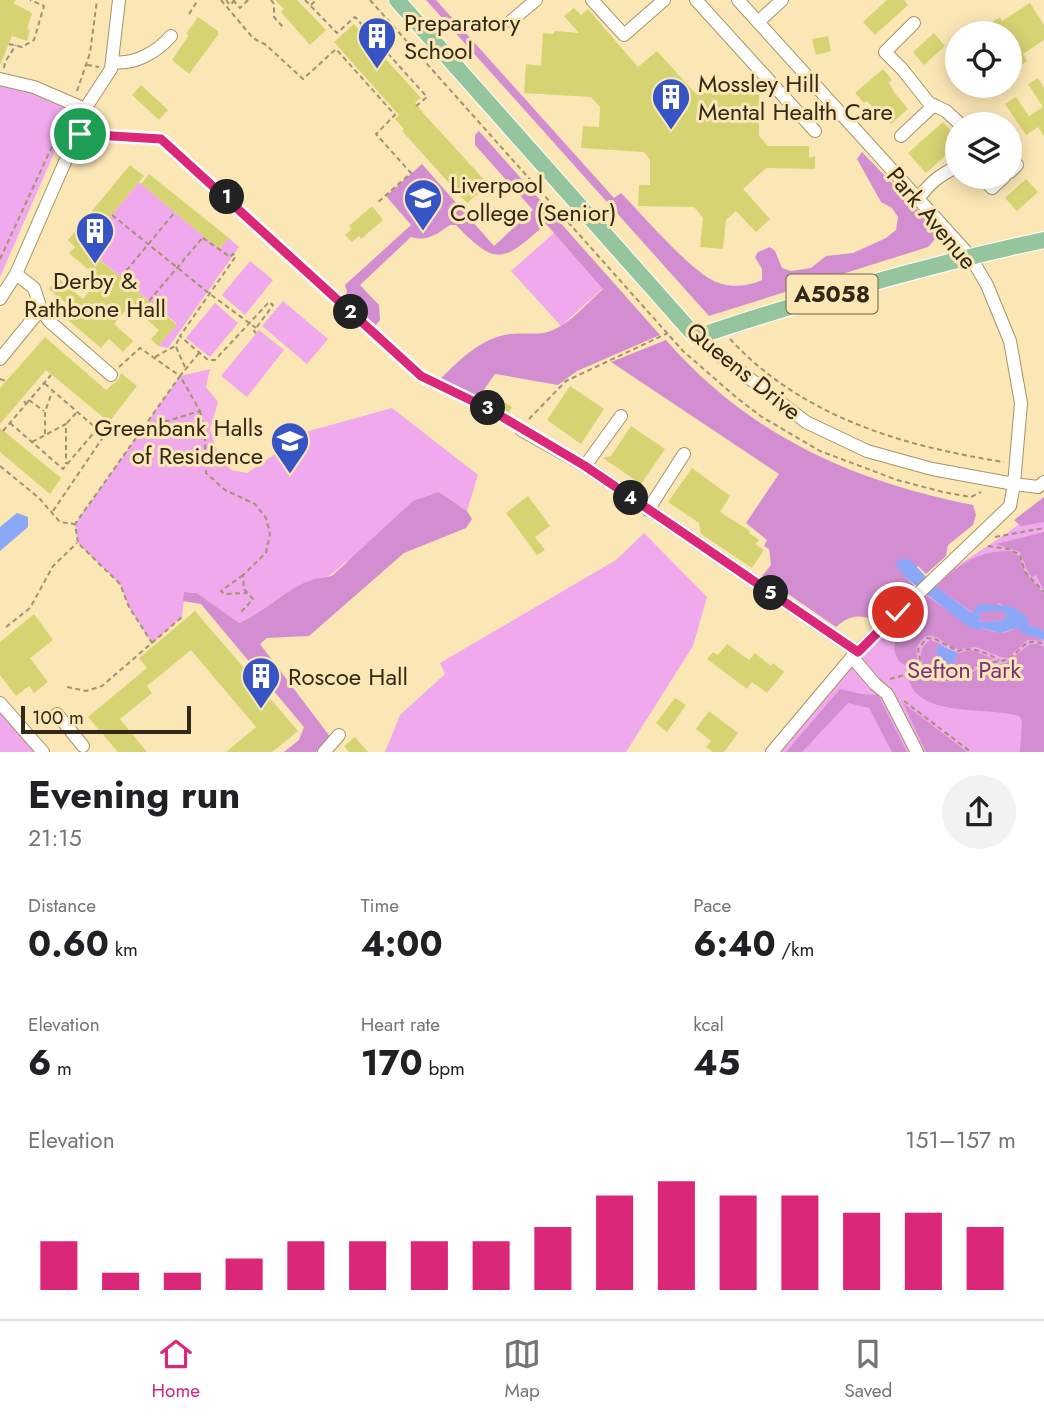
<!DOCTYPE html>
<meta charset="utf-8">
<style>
body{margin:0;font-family:Jost,sans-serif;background:#f2f2f2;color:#202124;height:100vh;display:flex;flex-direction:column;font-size:26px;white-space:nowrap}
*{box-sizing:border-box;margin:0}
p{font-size:23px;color:#757577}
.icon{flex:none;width:38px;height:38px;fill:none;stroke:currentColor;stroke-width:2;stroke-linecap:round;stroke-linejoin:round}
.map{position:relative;height:752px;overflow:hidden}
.details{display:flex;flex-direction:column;background:#fff;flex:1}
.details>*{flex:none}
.buttons{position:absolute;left:945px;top:21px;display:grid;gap:14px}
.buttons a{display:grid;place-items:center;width:77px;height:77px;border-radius:50%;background:#fff;box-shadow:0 4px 18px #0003;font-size:35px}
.scale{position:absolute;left:21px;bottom:18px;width:170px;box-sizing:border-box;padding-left:7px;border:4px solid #322a17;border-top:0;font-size:19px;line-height:24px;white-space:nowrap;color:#322a17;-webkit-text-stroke:5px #fbe7b6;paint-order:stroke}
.pin{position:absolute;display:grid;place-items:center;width:60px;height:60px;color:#fff;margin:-30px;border:4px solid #fff;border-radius:50%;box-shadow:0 2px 7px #0007}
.km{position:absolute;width:35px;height:35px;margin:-18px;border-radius:50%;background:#222;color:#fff;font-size:19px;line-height:35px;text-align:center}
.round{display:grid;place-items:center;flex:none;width:74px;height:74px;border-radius:37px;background:#f2f2f2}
.overview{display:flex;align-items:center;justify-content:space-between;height:119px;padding:0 28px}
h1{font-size:38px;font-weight:700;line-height:52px}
.metrics{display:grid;grid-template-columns:repeat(3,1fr);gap:10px;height:119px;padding:7px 28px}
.metrics div{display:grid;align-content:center}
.metrics b{font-size:35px;font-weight:700}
.metrics small{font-size:19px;font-weight:400}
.metrics p{font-size:19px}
.chart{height:196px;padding:14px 28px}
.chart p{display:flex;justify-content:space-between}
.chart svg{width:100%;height:126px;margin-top:7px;stroke:#db2777;stroke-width:6}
.menu{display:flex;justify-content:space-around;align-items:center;height:98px;border-top:2px solid #e0e0e0;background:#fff;font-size:19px;color:#757577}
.menu a{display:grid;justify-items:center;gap:4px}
.menu .active{color:#db2777}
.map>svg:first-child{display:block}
.green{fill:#efa9ec}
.forest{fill:#d28ed0}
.water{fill:#8aa8f7;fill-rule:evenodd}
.building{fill:#d5d372}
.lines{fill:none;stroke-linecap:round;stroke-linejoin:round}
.minor-casing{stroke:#a79466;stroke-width:14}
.major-casing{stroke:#fff;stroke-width:18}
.path{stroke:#a1936f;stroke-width:2;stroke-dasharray:5 3.5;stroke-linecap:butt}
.minor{stroke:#fff;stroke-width:12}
.major{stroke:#95c59e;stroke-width:16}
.route-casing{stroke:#fff;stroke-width:14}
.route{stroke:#db2777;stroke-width:9}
.labels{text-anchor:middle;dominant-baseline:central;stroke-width:6;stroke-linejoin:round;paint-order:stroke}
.shield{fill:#fbe7b6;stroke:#6e6347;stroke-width:2}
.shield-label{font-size:23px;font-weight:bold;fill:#322a17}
.poi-label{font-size:24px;fill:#322a17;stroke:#fbe7b6;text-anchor:start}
.street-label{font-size:24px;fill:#322a17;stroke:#fbe7b6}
.park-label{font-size:24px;fill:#802f7f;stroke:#fbe7b6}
</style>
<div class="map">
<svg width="1044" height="752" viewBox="0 0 1044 752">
<rect width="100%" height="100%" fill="#fbe7b6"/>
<path class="green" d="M0 82 76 109 62 135 0 277Z
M139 182 219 249 229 238 239 247 168 348 158 346 177 324 85 247Z
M554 233 603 288 561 326 511 271Z
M250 261 273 280 245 315 222 295Z
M283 301 328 339 307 364 262 326Z
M215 303 238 323 210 357 186 338Z
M259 330 284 350 247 397 221 376Z
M210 369 206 387 218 402 210 429 218 454 231 470 247 473 309 431 392 408 478 475 467 511 439 492 350 561 345 562C323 586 307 582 282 596 265 606 258 616 239 623L197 593 185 592 182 617 152 643 129 607 120 584 78 543 75 524 180 376Z
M1044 505V752H777L846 670 945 574 1007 533Z
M644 533 707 597 693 646 626 752H385L400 715 445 674 440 663 616 560Z
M0 703 43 752H0Z"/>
<path class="forest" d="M426 0H436L614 198 621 193C642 214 694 276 719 283 734 288 748 286 762 280V269L755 257 758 252 770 247 775 251 782 268 791 271 811 268 826 256 853 253 886 238 896 230 898 217 892 208 881 202 857 159 862 152 929 222 936 238 928 247 709 316Z
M479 131 660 335 577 371 558 385 495 374 478 398 439 380C460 360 480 338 510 334 524 332 541 336 553 330 572 322 588 302 603 289L546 224C504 260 498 269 456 225H450C437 234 427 242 411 237L360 285 379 305 380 320 373 329 344 299 347 292 345 285 411 225 386 196 422 164 494 246 533 210 475 145V135Z
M666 340C749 435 851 481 973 505L976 515 973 525 948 545 946 556 926 574 918 566 905 577 914 585 892 606H885L871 619C856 614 848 617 836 627L762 576 771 565 769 549 764 546 767 540 746 523 779 474 611 362Z
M439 492 467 511 472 519 466 528 404 553 309 636 267 638 260 644 331 738 316 752H284L299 740 304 727 201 604 183 601 184 592 197 593 239 623C265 612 285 589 312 580 319 577 325 579 333 575L413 501Z
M1044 497V522L1021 526 1014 520Z
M1044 532V590L1036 575 1032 577 1028 572 1020 552 996 544Z
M1011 551 1020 557 1025 572 1044 594V631L1036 627 1028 626V619L999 603 994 606 980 604 973 613 936 587C959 564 978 550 1011 551Z
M927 596C948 611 975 630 1001 633 1006 633 1012 630 1017 628L1044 641 1027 640 1008 658C995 657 986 649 975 647 969 647 963 650 958 649 941 646 930 620 916 649L919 667C893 670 887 642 904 626V617Z
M998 610 1003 611 1007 615 1002 621 982 622 979 619 980 612Z
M930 640 941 644 945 648 939 645 936 651 942 661 953 664 958 653 972 650 993 659C976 663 963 678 946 678 925 679 911 653 930 640Z
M1030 644H1038L1044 647V752H1020L1022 721 1019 716C990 707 937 716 915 692 910 686 909 678 907 671L921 674 938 682 957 681 980 668 1006 663Z
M840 689 861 694 878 695 907 752H892L869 708 848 703 802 752H786Z
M903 703 967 752H926Z"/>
<path class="water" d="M17 513 28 517V527L0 551V527Z
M903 559H909L936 587 972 613 980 604C999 606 1013 601 1028 619V626L1036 627 1044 631V640L1023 633 1017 628 1000 633 982 628 977 630 966 625 905 577 895 563ZM1003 611 1007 615 1002 621 981 622 979 619 980 612Z
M939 645 958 653 953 664C944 663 939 660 936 650Z"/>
<path class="building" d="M0 0H16L13 3 32 13 27 29 30 30 27 41 12 36 0 65Z
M275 0H297L326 30 310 45 281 12 284 9Z
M887 0H904L908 5 875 35 863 22Z
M1030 3 1044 25V40L1023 54 1027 61 1010 72V33H976L1000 17 1002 21Z
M574 8 581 15 588 9 638 67 657 51 695 93H759V136L768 146H809V158L815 156V169L766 168 743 189 770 219 756 232 736 211 726 220 723 249 700 247 703 218 694 207 638 206 639 185H650V160L644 152 581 148 583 126 599 127 600 107 591 97 524 93 526 64 541 66 543 33 554 34V31L579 33 564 16Z
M198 17 218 31V35L189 74 172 60 189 35 186 34Z
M354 24 421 98 415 102 424 114 489 185 467 203 402 131 404 129 395 119 399 115 334 42Z
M934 33 945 46 924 65 913 52Z
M828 36 831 51 816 55 812 39Z
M883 69 892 80 889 83 894 92 908 109 891 124 877 107 875 109 867 101 864 103 855 93Z
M1038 78 1044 88V136L1038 127 1026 135 1005 104 1016 97 1029 116 1043 107 1028 84Z
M141 85 168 110 159 120 132 95Z
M943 122 957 138V145L926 173 908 153Z
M130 165 144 176 85 247 177 325 158 346 151 339 159 330 130 305 114 324 133 341 123 352 109 339 101 348 61 314 68 305 49 289 58 278 83 299 99 279 69 253 75 247 68 240Z
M149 174 229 238 219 249 141 184Z
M1026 179 1038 192 1017 211 1005 198Z
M372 206 383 220 361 239 359 236 352 242 345 235 352 229 349 226Z
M45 337 106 390 118 380 121 373 137 386 109 422 46 370 0 424V388Z
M570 386 604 409 581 444 547 420Z
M498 398 512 407 506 416 492 406Z
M631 426 665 449 641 484 603 458 611 456Z
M0 428 61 478 50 494 0 452Z
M692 468 730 496 720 512 750 531 749 533 759 540 755 544 764 550 752 568 701 534 699 523 668 502Z
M528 496 550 526 535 537 545 550 537 555 506 513Z
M195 611 298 731 272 752H226L256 727 191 650 147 686 152 693 120 719 147 752H118L88 717 147 668 139 658Z
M34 614 53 640 30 658 48 682 34 693 29 686 16 696 0 675V642Z
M727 644 749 660 755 653 771 666 773 663 784 672 767 693 752 682 747 689 707 659 713 652 718 655Z
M675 698 686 705 667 732 656 723Z
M709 711 738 733 724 752H713L706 747 711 741 696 729Z
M355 737 368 752H349L344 746Z"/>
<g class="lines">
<g class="minor-casing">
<path id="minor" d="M592 0 624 35 664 0
M696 0 815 131
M738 0 970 256 987 285 1010 341 1021 403 1014 484 1010 506 852 657 772 752
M511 21 536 0
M758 22 782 0
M914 23 885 52 902 69 929 103 946 111 960 124
M113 62C135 65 157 52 171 36
M0 79 34 87 85 109
M901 136 934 105
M1010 172 1017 165
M981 177 992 188 1004 177
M918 199C930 183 939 175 957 167
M16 274 34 288 41 309 49 321 111 375
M0 299 16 274 75 139 85 109 111 69 119 0
M696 337 806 422 867 451 932 469 1014 484 1038 487 1044 482
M0 359 41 309
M521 430 585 466 858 652
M585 466 621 416
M648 510 684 454
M852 657 875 684 887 694 917 752
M0 703 43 752
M57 714 83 746
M324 752 339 735"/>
</g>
<g class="major-casing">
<path id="major" d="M397 0 696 337C810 299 926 265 1044 240"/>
</g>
<path class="path" d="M221 0 253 38 266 45 303 79 336 49 395 115 376 134 411 173 377 203
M226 0 230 5 235 0
M233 0 240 8 248 0
M271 0 274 4V17L283 27
M305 0 337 33 355 17 427 97 416 106
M370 0 683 351 737 398 762 417 820 451 897 480 943 492 971 497 981 492
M311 5 316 0
M189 14 198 0
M9 44 22 47 34 40 44 6 30 0
M87 65 99 67
M4 68 5 62 16 45
M77 91 90 53 97 0
M90 135 161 139 421 376 489 409 513 424
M112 215 210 294 256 328
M203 238 230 257 233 254 236 256 180 336 208 360H215L269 302 273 305 254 331 256 333
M0 259 67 114
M121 277 175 212
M149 301 204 236
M730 339C802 417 902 446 1004 462
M176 347 185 367
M155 357 175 346 180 337
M119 367 140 348 180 376 75 524 78 543 120 584 129 607 152 643
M0 379 6 381
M29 400 44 411
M26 404 51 375
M200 411 205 437 206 473 225 490 255 504 266 518 270 534 266 553 243 575 244 589 253 599 240 613
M529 419 566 381 668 333
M10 423 63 469 97 429 44 383
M67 423 77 412
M148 424H157L200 411 180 376 199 353
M3 431 26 404 22 398
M45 434V412L52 392
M32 442 66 424V464
M0 466 39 498 60 522 74 524
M53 511 110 427 140 431
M995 537 1044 528
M988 546 1009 549 1020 555 1025 572 1044 592
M243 575 221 591 224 594 247 593
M6 627 30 608 53 566 77 543
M922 669 918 649 927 638 935 639 958 651C973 646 986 653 999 660
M890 679 922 670C949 690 956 676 981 664 989 661 1000 663 1007 659 1023 652 1022 636 1044 644
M67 687 86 691 102 686 182 617
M904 701 971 752"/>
<use href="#minor" class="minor"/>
<use href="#major" class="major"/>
</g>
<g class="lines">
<g class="route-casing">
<path id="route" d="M80 134 161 139 421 376 489 409 585 466 858 652 898 612"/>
</g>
<use href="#route" class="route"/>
</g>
<defs>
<g id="building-pin" transform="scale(2.0125)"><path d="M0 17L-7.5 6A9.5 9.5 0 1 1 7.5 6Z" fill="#3654c5" stroke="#fbe7b6"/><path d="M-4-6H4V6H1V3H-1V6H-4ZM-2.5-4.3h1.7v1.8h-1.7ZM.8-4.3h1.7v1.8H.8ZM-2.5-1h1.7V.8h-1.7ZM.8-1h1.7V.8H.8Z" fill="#fff"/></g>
<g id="school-pin" transform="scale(2.0125)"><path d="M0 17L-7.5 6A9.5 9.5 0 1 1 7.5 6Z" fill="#3654c5" stroke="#fbe7b6"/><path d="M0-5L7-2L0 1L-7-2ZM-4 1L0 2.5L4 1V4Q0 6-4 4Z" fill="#fff"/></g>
<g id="university-pin" transform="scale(2.0125)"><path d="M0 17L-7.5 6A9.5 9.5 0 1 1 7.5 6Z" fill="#3654c5" stroke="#fbe7b6"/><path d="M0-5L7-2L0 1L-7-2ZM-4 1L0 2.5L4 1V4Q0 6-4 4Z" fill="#fff"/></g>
</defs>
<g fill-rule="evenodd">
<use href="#building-pin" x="377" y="36"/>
<use href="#building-pin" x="671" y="97"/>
<use href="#school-pin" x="423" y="198"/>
<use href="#building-pin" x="95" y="231"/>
<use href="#university-pin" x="290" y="441"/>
<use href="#building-pin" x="261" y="676"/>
</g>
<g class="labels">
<rect class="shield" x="786.5" y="274.5" width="91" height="39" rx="5"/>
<g class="shield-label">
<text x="832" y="294">A5058</text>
</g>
<g class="poi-label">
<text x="404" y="22">Preparatory<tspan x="404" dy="28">School</tspan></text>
<text x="698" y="83">Mossley Hill<tspan x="698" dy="28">Mental Health Care</tspan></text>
<text x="450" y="184">Liverpool<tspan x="450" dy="28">College (Senior)</tspan></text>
<text x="95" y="280" text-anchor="middle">Derby &amp;<tspan x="95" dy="28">Rathbone Hall</tspan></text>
<text x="263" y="427" text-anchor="end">Greenbank Halls<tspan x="263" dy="28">of Residence</tspan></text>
<text x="288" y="676">Roscoe Hall</text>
</g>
<g class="street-label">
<text transform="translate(932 218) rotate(50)">Park Avenue</text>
<text transform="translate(744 371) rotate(39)">Queens Drive</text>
</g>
<g class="park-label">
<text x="964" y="669">Sefton Park</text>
</g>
</g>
</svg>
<div class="buttons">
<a><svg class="icon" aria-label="locate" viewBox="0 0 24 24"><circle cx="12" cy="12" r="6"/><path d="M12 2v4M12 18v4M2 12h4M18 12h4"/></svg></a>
<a><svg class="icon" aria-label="layers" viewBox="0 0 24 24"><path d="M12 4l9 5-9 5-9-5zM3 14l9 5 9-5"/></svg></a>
</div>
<div class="scale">100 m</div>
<div class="pin" style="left:80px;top:134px;background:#1e9e55"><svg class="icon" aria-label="arrive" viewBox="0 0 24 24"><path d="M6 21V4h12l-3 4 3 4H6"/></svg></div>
<div class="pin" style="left:898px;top:612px;background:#d93025"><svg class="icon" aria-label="check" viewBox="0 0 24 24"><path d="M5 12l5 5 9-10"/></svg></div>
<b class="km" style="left:227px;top:197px">1</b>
<b class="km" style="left:351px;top:312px">2</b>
<b class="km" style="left:488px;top:408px">3</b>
<b class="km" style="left:631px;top:498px">4</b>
<b class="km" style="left:771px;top:593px">5</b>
</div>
<section class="details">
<div class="overview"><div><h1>Evening run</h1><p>21:15</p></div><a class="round"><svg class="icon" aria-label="share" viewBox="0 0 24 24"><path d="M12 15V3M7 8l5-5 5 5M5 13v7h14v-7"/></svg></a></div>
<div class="metrics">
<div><p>Distance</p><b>0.60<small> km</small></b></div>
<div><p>Time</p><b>4:00</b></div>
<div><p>Pace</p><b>6:40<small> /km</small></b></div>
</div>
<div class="metrics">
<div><p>Elevation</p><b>6<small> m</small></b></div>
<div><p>Heart rate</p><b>170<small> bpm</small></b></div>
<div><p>kcal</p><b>45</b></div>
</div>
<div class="chart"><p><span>Elevation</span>151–157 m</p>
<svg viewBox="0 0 160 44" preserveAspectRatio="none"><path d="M5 44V27M15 44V38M25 44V38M35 44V33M45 44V27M55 44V27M65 44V27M75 44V27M85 44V22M95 44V11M105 44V6M115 44V11M125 44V11M135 44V17M145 44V17M155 44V22"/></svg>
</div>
</section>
<nav class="menu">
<a class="active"><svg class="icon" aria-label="home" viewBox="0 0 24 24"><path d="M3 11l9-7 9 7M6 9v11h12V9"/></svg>Home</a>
<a><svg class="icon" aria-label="map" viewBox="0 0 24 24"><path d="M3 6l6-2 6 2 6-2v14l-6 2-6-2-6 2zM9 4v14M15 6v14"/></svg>Map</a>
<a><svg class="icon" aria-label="saved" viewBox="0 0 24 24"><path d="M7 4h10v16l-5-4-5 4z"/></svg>Saved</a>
</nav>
